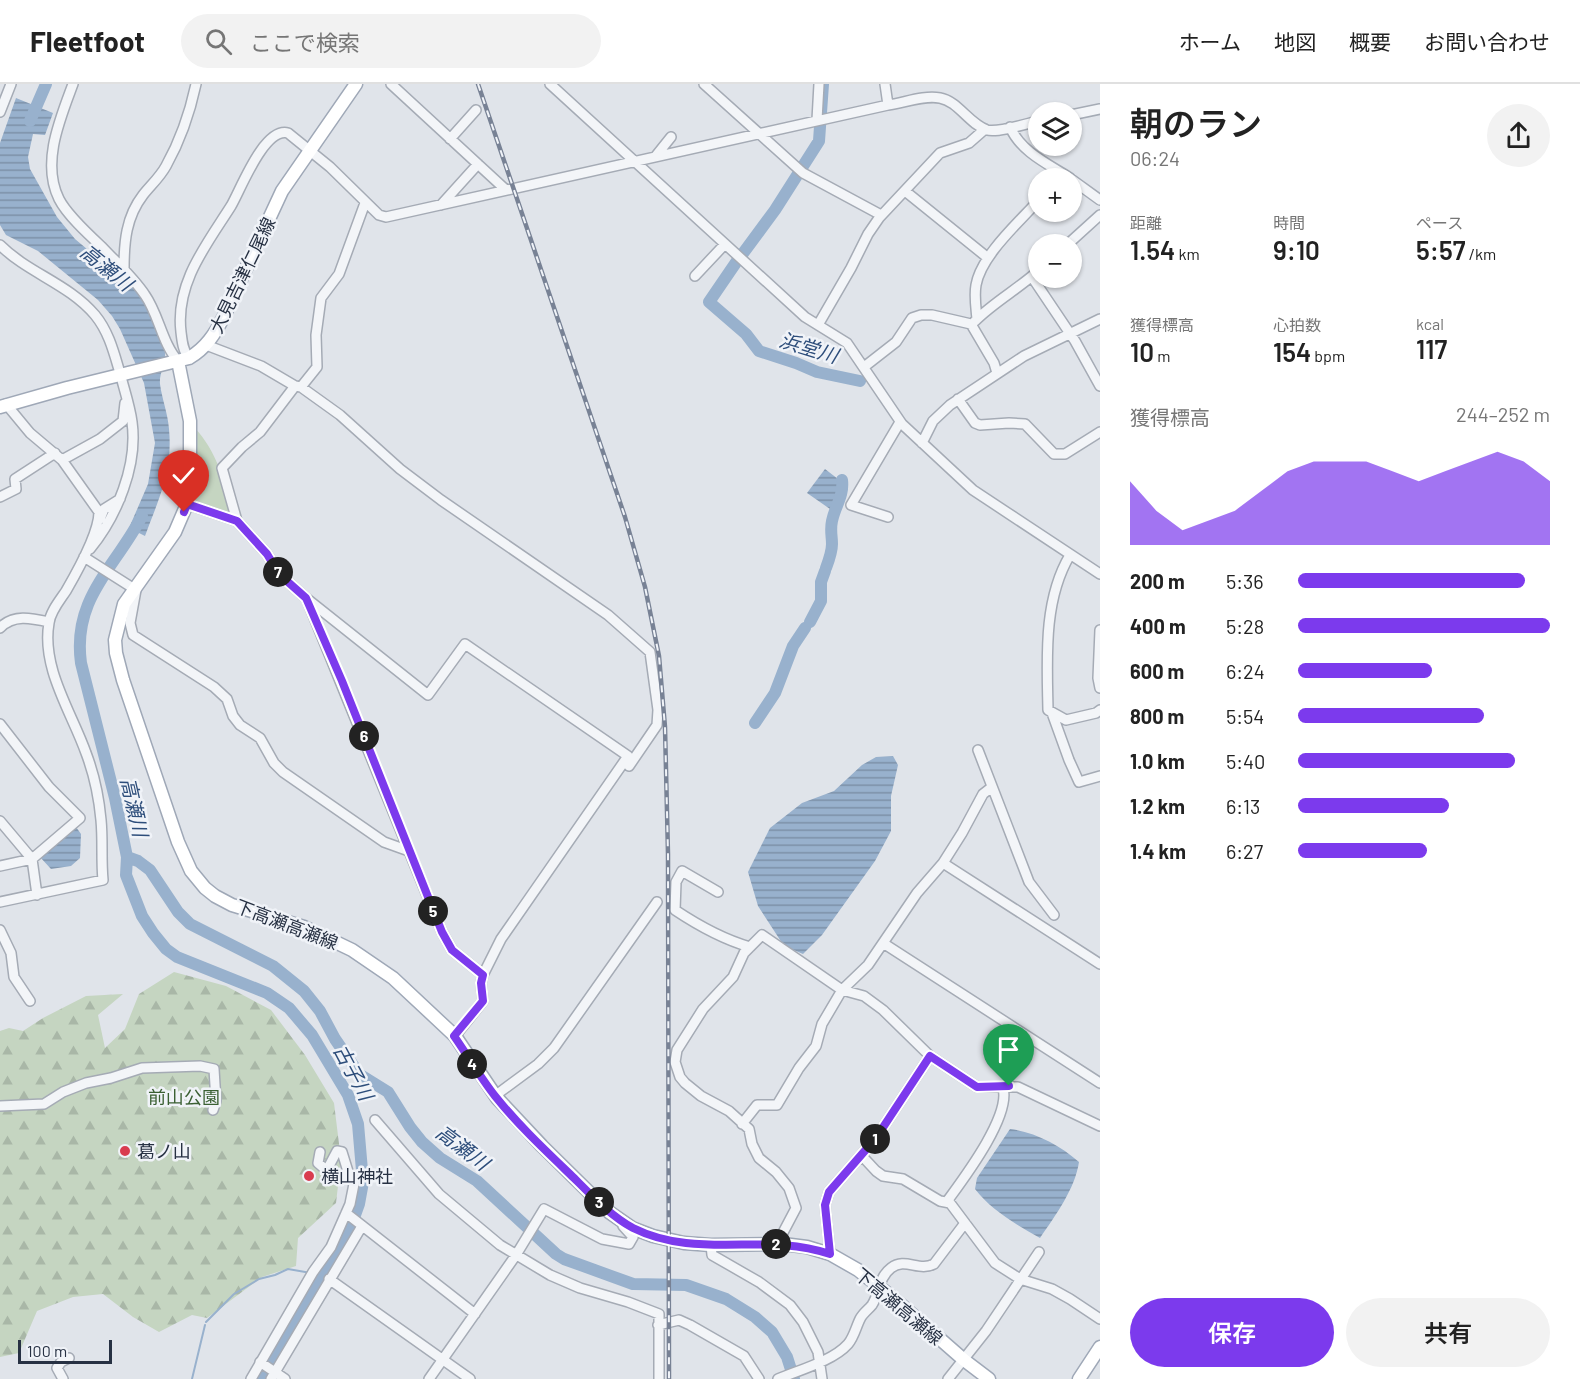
<!DOCTYPE html>
<html lang="ja">
<meta charset="utf-8">
<style>
body{margin:0;font-family:Barlow,"Noto Sans JP",sans-serif;background:#f2f2f2;color:#222;height:100vh;display:flex;flex-direction:column;font-size:22px;white-space:nowrap}
*{box-sizing:border-box;margin:0}
p{font-size:20px;color:#767676}
.icon{flex:none;width:33px;height:33px;fill:none;stroke:currentColor;stroke-width:2;stroke-linecap:round;stroke-linejoin:round}
.map{position:relative;flex:1;overflow:hidden}
.drawer{display:flex;flex-direction:column;background:#fff;width:480px}
.drawer>*{flex:none}
.tools{position:absolute;left:1028px;top:18px;display:grid;gap:12px}
.tools a{display:grid;place-items:center;width:54px;height:54px;border-radius:50%;background:#fff;box-shadow:0 2px 4px #0004;font-size:30px}
.scale{position:absolute;left:18px;bottom:15px;width:94px;box-sizing:border-box;padding-left:6px;border:3px solid #273143;border-top:0;font-size:16px;line-height:21px;white-space:nowrap;color:#273143;-webkit-text-stroke:4px #f0f3f8;paint-order:stroke}
.pin{position:absolute;display:grid;place-items:center;width:51px;height:51px;color:#fff;margin:-62px -26px;border-radius:50% 50% 50% 0;rotate:-45deg;box-shadow:0 0 6px #0007}
.pin .icon{rotate:45deg}
.km{position:absolute;width:30px;height:30px;margin:-15px;border-radius:50%;background:#222;color:#fff;font-size:16px;line-height:30px;text-align:center}
.round{display:grid;place-items:center;flex:none;width:63px;height:63px;border-radius:32px;background:#f2f2f2}
.summary{display:flex;align-items:center;justify-content:space-between;height:102px;padding:0 30px}
h1{font-size:33px;font-weight:600;line-height:45px}
.figures{display:grid;grid-template-columns:repeat(3,1fr);gap:9px;height:102px;padding:6px 30px}
.figures div{display:grid;align-content:center}
.figures b{font-size:26px;font-weight:600}
.figures small{font-size:16px;font-weight:400}
.figures p{font-size:16px}
.chart{height:168px;padding:12px 30px}
.chart p{display:flex;justify-content:space-between}
.chart svg{width:100%;height:108px;margin-top:6px;fill:#7c3aed;opacity:.7}
.button{display:flex;gap:12px;margin-top:auto;padding:12px 30px}
.button a{flex:1;height:69px;border-radius:36px;background:#7c3aed;color:#fff;font-size:24px;font-weight:600;line-height:69px;text-align:center}
.button a+a{background:#f2f2f2;color:#222}
ul{padding:0 30px;list-style:none;font-size:20px}
li{display:grid;grid-template-columns:96px 72px 1fr;align-items:center;height:45px}
li i{height:15px;border-radius:8px;background:#7c3aed}
header{display:flex;align-items:center;gap:36px;box-sizing:border-box;height:84px;padding:0 30px;background:#fff;border-bottom:2px solid #e0e0e0}
header strong{font-size:28px}
nav{display:flex;gap:33px;margin-inline-start:auto;font-size:21px}
.search{width:420px;height:54px;background:#f2f2f2;display:flex;align-items:center;gap:15px;box-sizing:border-box;padding:0 21px;border-radius:33px;color:#767676;font-size:22px}
main{display:flex;flex:1;min-height:0}
.map>svg:first-child{display:block}
.green{fill:#c5d5c1}
.forest{fill:url(#forest-firs)}
.water{fill:url(#water-rules)}
.lines{fill:none;stroke-linecap:round;stroke-linejoin:round}
.stream{stroke:#98b1cd;stroke-width:2}
.river{stroke:#98b1cd;stroke-width:12}
.minor-casing{stroke:#a5abb5;stroke-width:12}
.major-casing{stroke:#9fa8b7;stroke-width:15}
.minor{stroke:#f3f5f8;stroke-width:9}
.major{stroke:#fff;stroke-width:12}
.rail-casing{stroke:#788295;stroke-width:4.5}
.rail{stroke:#f0f3f8;stroke-width:2;stroke-dasharray:7;stroke-linecap:butt}
.route-casing{stroke:#fff;stroke-width:12}
.route{stroke:#7c3aed;stroke-width:8}
.poi-dot{fill:#d93c4f;stroke:#f0f3f8;stroke-width:2}
.labels{text-anchor:middle;dominant-baseline:central;stroke-width:5;stroke-linejoin:round;paint-order:stroke}
.street-label{font-size:18px;fill:#273143;stroke:#f0f3f8}
.park-label{font-size:18px;fill:#3b6033;stroke:#f0f3f8}
.poi-label{font-size:18px;fill:#273143;stroke:#f0f3f8;text-anchor:start}
.water-label{font-size:20px;font-style:italic;fill:#2e4e7b;stroke:#f0f3f8}
</style>
<header>
<strong>Fleetfoot</strong>
<div class="search"><svg class="icon" aria-label="search" viewBox="0 0 24 24"><circle cx="10" cy="10" r="6"/><path d="M15 15l6 6"/></svg>ここで検索</div>
<nav><a>ホーム</a><a>地図</a><a>概要</a><a>お問い合わせ</a></nav>
</header>
<main>
<div class="map">
<svg width="1100" height="1295" viewBox="0 0 1100 1295">
<defs>
<pattern id="forest-firs" width="22" height="20" patternUnits="userSpaceOnUse" patternTransform="scale(1.5)"><rect width="22" height="20" fill="#c5d5c1"/><path d="M5 1l3.5 6h-7zM16 11l3.5 6h-7z" fill="#a9b7a7"/></pattern>
<pattern id="water-rules" width="6" height="5" patternUnits="userSpaceOnUse" patternTransform="scale(1.5)"><rect width="6" height="5" fill="#98b1cd"/><path d="M0 2.5h6" fill="none" stroke="#7c91a8"/></pattern>
</defs>
<rect width="100%" height="100%" fill="#e0e4ea"/>
<path class="green" d="M194 343C219 370 224 398 233 432L189 415Z"/>
<path class="forest" d="M174 888 226 902 271 926 305 971 334 1019 341 1076 336 1119 298 1154 296 1182 262 1193 207 1234 192 1231 159 1248 133 1233 103 1210 73 1213 37 1227 19 1269 0 1273V947L9 944 23 947 43 934 86 912 123 910 98 931 105 964 125 945 139 910Z"/>
<path class="water" d="M16 14 53 29 45 51 33 50 28 73 30 85 57 133 75 155 137 207 145 220 165 268C166 279 159 289 160 300 162 315 168 330 169 345 173 387 159 414 145 452L129 444 148 400 155 359 144 299 120 245 112 232 98 216 38 167 6 151 0 141V59Z
M825 385 838 395V409L830 425 807 409Z
M893 672 898 681 891 712V747L875 777 822 851 803 870 784 862 758 822 748 788 770 744 802 719 834 707 862 681 876 673Z
M76 743 81 750 80 774 71 782 51 785 40 773Z
M1010 1045C1035 1048 1060 1061 1079 1078 1075 1105 1055 1132 1040 1154 1017 1141 991 1126 975 1105L977 1094Z"/>
<g class="lines">
<path class="stream" d="M206 1238 234 1210 259 1195 275 1191 288 1185 311 1189
M192 1295 205 1241"/>
<path class="river" d="M30 37 46 0
M741 172 775 126 819 57 823 0
M737 177 709 218 746 250 759 267 796 279 817 288 860 297
M142 432C115 484 72 514 81 579L115 714 127 773 126 791 142 832 153 849 166 865 177 873 267 909 289 924 312 951 348 1011 358 1040 363 1098 359 1120 350 1145 262 1295
M826 484C829 476 832 468 832 460 832 452 830 446 832 437 835 422 844 412 842 396
M810 538 821 517V498L825 487
M755 639 775 609 793 562 805 544
M127 773 138 777 150 786 178 828 190 840 273 882 304 907 320 927 335 955 359 990 388 1008 410 1043 422 1058 440 1074 477 1097 556 1170 564 1175 633 1200 686 1201 726 1215 755 1233 772 1248 787 1273 794 1295"/>
<g class="minor-casing">
<path id="minor" d="M73 0C60 35 41 79 59 115 67 131 89 151 102 163 117 179 133 193 145 211 159 231 162 259 178 277
M391 0 506 106
M550 0 805 233 847 259 902 340 973 406 1100 490
M704 0 803 89 881 131
M885 0 888 21
M0 28 11 0
M1071 31 1100 25
M817 36 819 0
M1010 43C1021 68 1048 80 1070 94
M450 55 476 26
M655 73 671 53
M1071 95 1100 116
M905 107 988 174
M441 121 478 80
M1068 160 1100 131
M0 161C28 189 69 200 95 231 109 248 114 269 120 289 124 305 130 322 132 338 138 381 117 432 90 465
M124 185C124 158 126 133 143 111 151 101 160 93 166 82 180 57 190 28 196 0
M695 192 725 160
M1032 193 1075 257 1100 302
M977 235C976 224 974 212 976 201 981 172 1018 139 1038 117
M975 237C994 218 1018 205 1038 187
M818 241 851 184 868 150 879 134 940 69 969 59 985 45
M206 261 261 282 295 302 301 303 340 331 400 385 441 416 608 531 650 568 658 626 657 641 629 682
M189 274C183 267 182 257 181 248 175 199 207 160 231 122 241 105 264 43 288 49L330 83 379 131 386 133 888 21C904 19 923 11 940 14 958 17 969 40 987 46 997 49 1026 40 1038 37
M864 283 896 258 912 234 921 231H932L971 240 994 279 997 289
M301 303 317 283 316 251 321 214 339 190 365 119
M958 315 975 339 980 341 1009 339 1025 340 1054 370H1065L1100 348
M922 359 933 337 950 321 1024 272 1100 235
M62 376 100 355 123 337 125 319
M0 413 16 405 15 395 55 369
M187 420 237 437 267 470 279 490 306 514 428 611 465 560 628 672 501 855 483 891 481 899 483 917 455 952
M888 433 851 421 900 338
M100 435 104 425 120 415
M237 437 222 384 242 363 260 348 295 302
M1070 471C1043 516 1047 575 1048 626L1066 636 1096 629 1100 626
M84 473 136 506 130 539 133 551 214 603 227 615 233 632 240 641 260 654 274 679 283 688 384 758 409 767
M307 516 442 848 452 866 483 891
M0 544C13 530 31 534 49 538
M1100 546 1098 594 1100 604
M1052 629 1069 676 1079 698 1100 692
M0 640 49 703 80 734 32 775 0 782
M978 666 1029 798 1054 831
M0 737 32 775 37 811
M943 779 1100 880
M718 808 682 787 676 798 675 826C699 842 722 855 750 863
M0 818 103 796C101 776 103 756 101 736 99 714 94 690 86 669 72 629 41 584 49 539 50 528 60 516 66 507 77 488 99 449 99 428L62 376 30 349 6 320
M0 846 11 869 14 893 30 917
M883 859 1100 999
M497 1014 500 1008 538 980 554 964 657 818
M0 1022 44 1020 63 1008 86 999 111 994 142 984 200 982 214 985 216 1017 213 1026
M375 1036 439 1110 500 1161 550 1191 580 1204 628 1218 659 1230V1295
M742 1040 757 1021H777L799 984 816 962 822 940 842 906 868 881 917 809 943 779 962 749 983 710 992 703
M862 1072 876 1087 883 1092 903 1095 940 1117 950 1119 995 1179 1020 1195 1052 1205 1070 1215 1100 1235
M950 1119 948 1116C964 1094 1011 1032 1003 1004L1000 1003
M346 1129 475 1230
M777 1160 796 1124 789 1104 776 1088 759 1074 752 1060 749 1045 729 1027 701 1012 685 999 680 993 675 978 677 966 703 925 733 893 744 869 762 851 842 906 864 912 883 926 930 972 977 1003H1018L1100 1042
M711 1161 712 1171 759 1198 790 1221 803 1238 818 1268 822 1295
M830 1170 825 1121 829 1108 876 1054 930 972
M329 1195 470 1295
M658 1241 679 1236 690 1241 744 1272 759 1295
M260 1278 285 1295
M63 1295 57 1284 61 1278 69 1274
M251 1295 313 1188 331 1163 350 1120 354 1100 350 1094 342 1068 337 1067 329 1082 325 1085 318 1079 320 1068
M271 1295 362 1142
M429 1295 516 1171 544 1125 602 1155 629 1160 633 1153 623 1142
M778 1295C799 1286 833 1277 848 1260 854 1253 856 1243 860 1235 863 1229 868 1226 872 1221 880 1209 878 1194 891 1184 905 1173 919 1188 934 1180L965 1139
M948 1295 986 1247 1039 1168"/>
</g>
<g class="major-casing">
<path id="major" d="M178 277 190 337V392L187 420 175 448 124 520 115 556 116 569 123 596 178 758 191 787 205 804 215 812 232 821 304 843 352 866 393 894 455 952 497 1014 542 1062 609 1128 632 1144 653 1152 684 1159 711 1161 783 1160 807 1163 830 1170 858 1186 892 1213 964 1276 989 1295
M0 323 67 304 189 274C206 264 215 250 224 232L282 107 356 0
M1079 1295 1100 1263"/>
</g>
<use href="#minor" class="minor"/>
<use href="#major" class="major"/>
<g class="rail-casing">
<path id="rail" d="M478 0 625 433 645 503 659 572 665 643 668 770 669 1295"/>
</g>
<use href="#rail" class="rail"/>
</g>
<g class="lines">
<g class="route-casing">
<path id="route" d="M184 428 187 420 237 437 267 470 279 490 306 514 342 597 442 848 452 866 483 891 481 899 483 917 454 952C468 972 480 993 495 1012 519 1042 547 1068 574 1094 592 1112 611 1132 633 1144 649 1152 668 1157 686 1159 737 1165 779 1153 830 1170L825 1121 829 1108 876 1054 930 972 977 1003 1009 1002"/>
</g>
<use href="#route" class="route"/>
</g>
<g class="poi-dot">
<circle cx="125" cy="1067" r="6"/>
<circle cx="309" cy="1092" r="6"/>
</g>
<g class="labels">
<g class="street-label">
<text transform="translate(242 191) rotate(-64)">大見吉津仁尾線</text>
<text transform="translate(287 840) rotate(21)">下高瀬高瀬線</text>
<text transform="translate(899 1222) rotate(40)">下高瀬高瀬線</text>
</g>
<g class="park-label">
<text x="184" y="1013">前山公園</text>
</g>
<g class="poi-label">
<text x="137" y="1067">葛ノ山</text>
<text x="321" y="1092">横山神社</text>
</g>
<g class="water-label">
<text transform="translate(107 183) rotate(39)">高瀬川</text>
<text transform="translate(809 263) rotate(17)">浜堂川</text>
<text transform="translate(135 723) rotate(77)">高瀬川</text>
<text transform="translate(354 988) rotate(62)">古子川</text>
<text transform="translate(463 1063) rotate(37)">高瀬川</text>
</g>
</g>
</svg>
<div class="tools">
<a><svg class="icon" aria-label="layers" viewBox="0 0 24 24"><path d="M12 4l9 5-9 5-9-5zM3 14l9 5 9-5"/></svg></a>
<a>+</a>
<a>−</a>
</div>
<div class="scale">100 m</div>
<div class="pin" style="left:1009px;top:1002px;background:#1e9e55"><svg class="icon" aria-label="arrive" viewBox="0 0 24 24"><path d="M6 21V4h12l-3 4 3 4H6"/></svg></div>
<div class="pin" style="left:184px;top:428px;background:#d93025"><svg class="icon" aria-label="check" viewBox="0 0 24 24"><path d="M5 12l5 5 9-10"/></svg></div>
<b class="km" style="left:875px;top:1055px">1</b>
<b class="km" style="left:776px;top:1160px">2</b>
<b class="km" style="left:599px;top:1118px">3</b>
<b class="km" style="left:472px;top:980px">4</b>
<b class="km" style="left:433px;top:827px">5</b>
<b class="km" style="left:364px;top:652px">6</b>
<b class="km" style="left:278px;top:488px">7</b>
</div>
<section class="drawer">
<div class="summary"><div><h1>朝のラン</h1><p>06:24</p></div><a class="round"><svg class="icon" aria-label="share" viewBox="0 0 24 24"><path d="M12 15V3M7 8l5-5 5 5M5 13v7h14v-7"/></svg></a></div>
<div class="figures">
<div><p>距離</p><b>1.54<small> km</small></b></div>
<div><p>時間</p><b>9:10</b></div>
<div><p>ペース</p><b>5:57<small> /km</small></b></div>
</div>
<div class="figures">
<div><p>獲得標高</p><b>10<small> m</small></b></div>
<div><p>心拍数</p><b>154<small> bpm</small></b></div>
<div><p>kcal</p><b>117</b></div>
</div>
<div class="chart"><p><span>獲得標高</span>244–252 m</p>
<svg viewBox="0 0 160 44" preserveAspectRatio="none"><path d="M0 44V18L10 30L20 38L30 34L40 30L50 22L60 14L70 10L80 10L90 10L100 14L110 18L120 14L130 10L140 6L150 10L160 18V44z"/></svg>
</div>
<ul>
<li><b>200 m</b>5:36<i style="width:90%"></i></li>
<li><b>400 m</b>5:28<i style="width:100%"></i></li>
<li><b>600 m</b>6:24<i style="width:53%"></i></li>
<li><b>800 m</b>5:54<i style="width:74%"></i></li>
<li><b>1.0 km</b>5:40<i style="width:86%"></i></li>
<li><b>1.2 km</b>6:13<i style="width:60%"></i></li>
<li><b>1.4 km</b>6:27<i style="width:51%"></i></li>
</ul>
<div class="button"><a>保存</a><a>共有</a></div>
</section>
</main>
